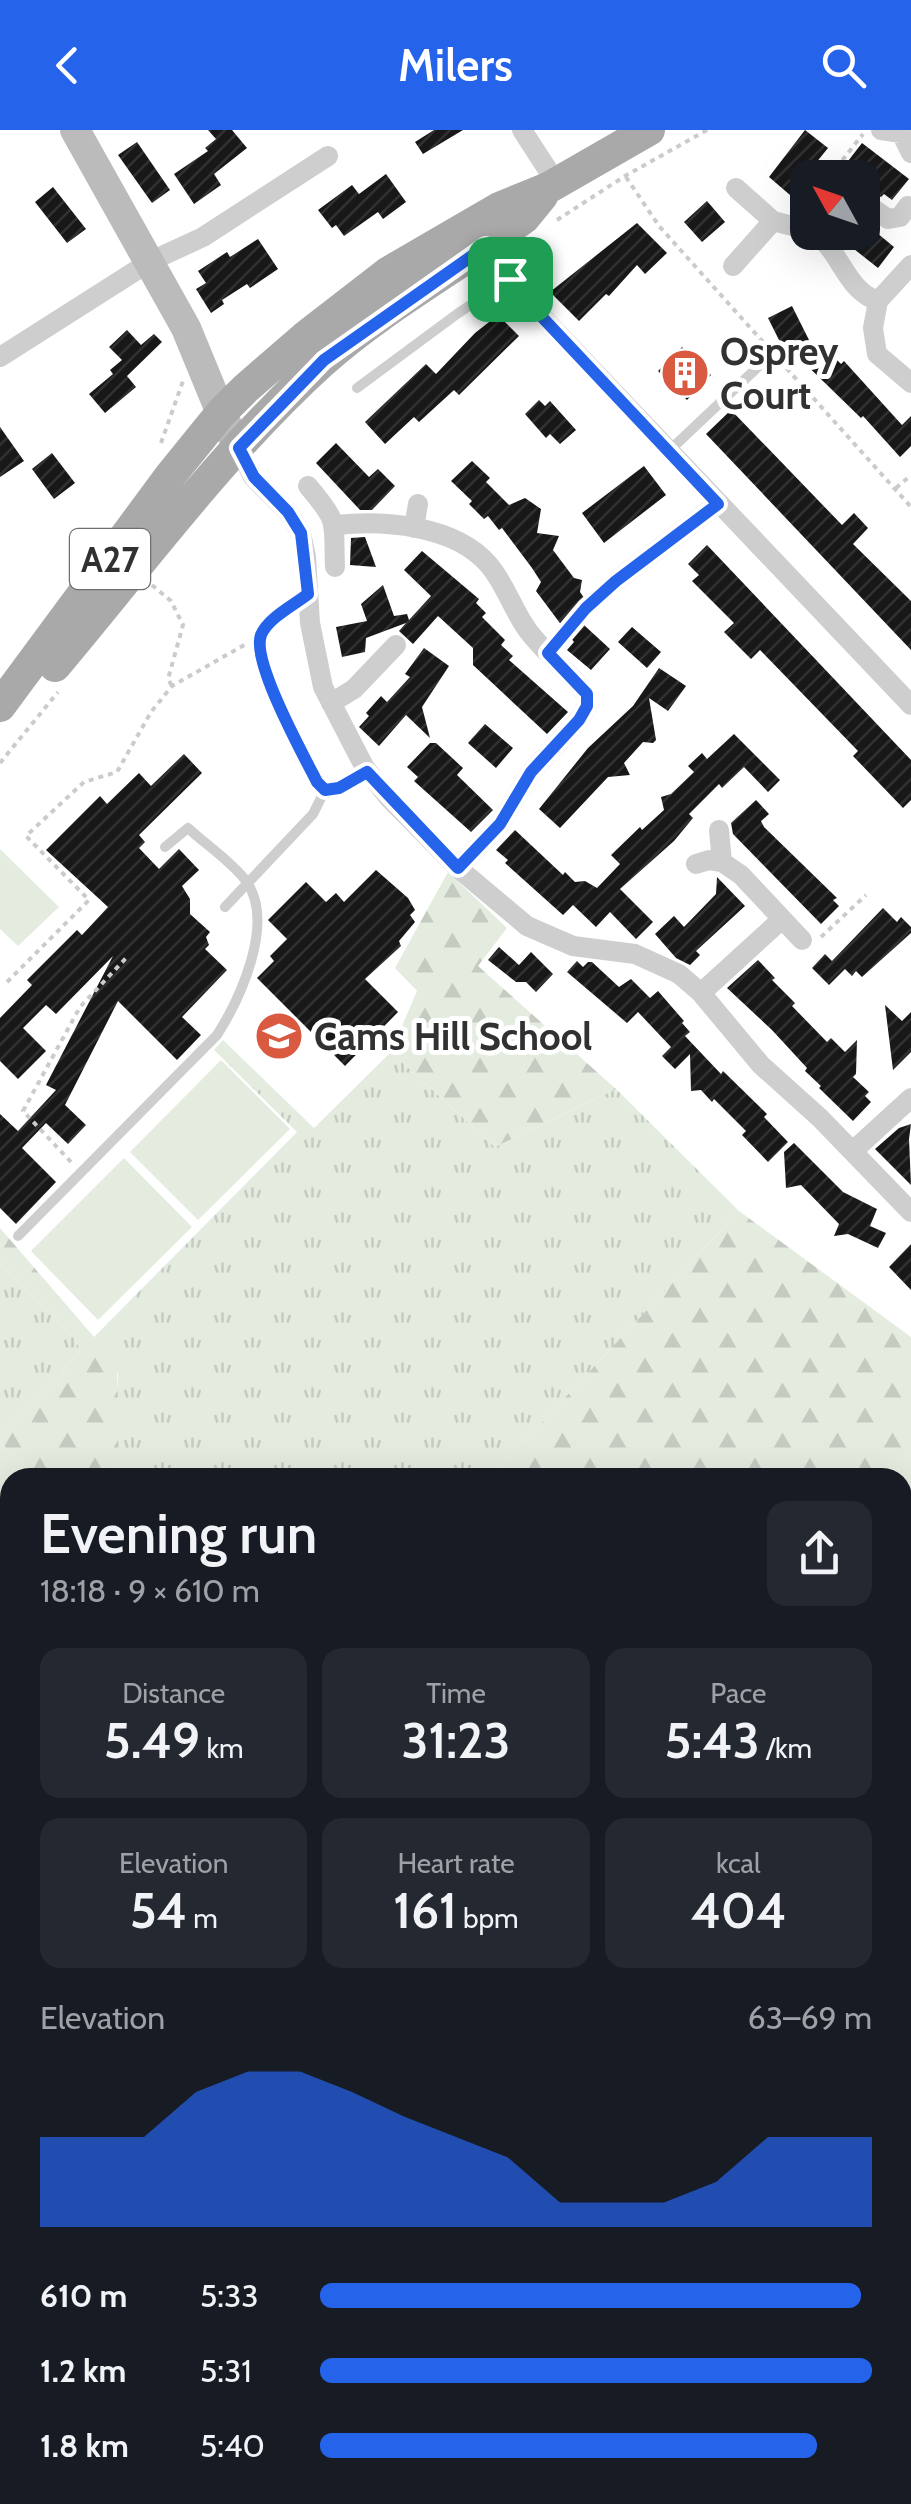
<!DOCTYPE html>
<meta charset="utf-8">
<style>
body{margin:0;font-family:Cabin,sans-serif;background:#242831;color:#f1f3f6;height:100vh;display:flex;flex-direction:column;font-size:38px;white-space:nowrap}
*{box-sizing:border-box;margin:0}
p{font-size:32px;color:#9ea1a6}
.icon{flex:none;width:55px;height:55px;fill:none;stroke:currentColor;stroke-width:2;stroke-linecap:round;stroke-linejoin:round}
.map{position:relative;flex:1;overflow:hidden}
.side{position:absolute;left:0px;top:1338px;width:912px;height:1038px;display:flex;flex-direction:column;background:#171b24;border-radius:30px 30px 0 0;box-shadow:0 10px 40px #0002}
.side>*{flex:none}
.needle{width:65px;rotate:310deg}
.controls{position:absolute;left:790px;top:30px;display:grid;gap:20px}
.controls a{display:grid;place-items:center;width:90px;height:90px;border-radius:20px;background:#171b24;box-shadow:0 10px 40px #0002;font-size:50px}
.pin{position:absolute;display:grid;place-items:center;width:85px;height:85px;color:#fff;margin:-42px;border-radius:20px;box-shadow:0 5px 15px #0006}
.round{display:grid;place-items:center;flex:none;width:105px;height:105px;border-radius:20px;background:#242831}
.summary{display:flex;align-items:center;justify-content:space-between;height:170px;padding:0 40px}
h1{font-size:55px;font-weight:600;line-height:75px}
.stats{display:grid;grid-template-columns:repeat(3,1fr);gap:15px;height:170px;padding:10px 40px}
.stats div{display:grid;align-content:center;border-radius:20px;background:#242831;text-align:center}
.stats b{font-size:50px;font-weight:600}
.stats small{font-size:28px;font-weight:400}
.stats p{font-size:28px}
.chart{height:280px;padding:20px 40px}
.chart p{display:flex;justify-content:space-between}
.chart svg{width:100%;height:180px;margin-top:10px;fill:#2563eb;opacity:.7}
ul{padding:0 40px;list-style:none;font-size:32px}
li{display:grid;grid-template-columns:160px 120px 1fr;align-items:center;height:75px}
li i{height:25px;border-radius:12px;background:#2563eb}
header{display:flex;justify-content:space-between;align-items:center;height:130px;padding:0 40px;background:#2563eb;color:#fff;font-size:45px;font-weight:600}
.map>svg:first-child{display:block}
.grass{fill:url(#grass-tufts)}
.forest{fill:url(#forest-firs)}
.garden{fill:#e4ece0}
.building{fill:url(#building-hatch)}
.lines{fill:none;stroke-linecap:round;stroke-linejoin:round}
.path{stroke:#cbcbcb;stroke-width:4;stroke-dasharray:5 5;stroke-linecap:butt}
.lane{stroke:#cecece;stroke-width:10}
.street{stroke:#cecece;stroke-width:20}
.secondary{stroke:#bbb;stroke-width:30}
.primary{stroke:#a9a9a9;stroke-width:32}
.route-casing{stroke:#fff;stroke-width:20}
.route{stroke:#2563eb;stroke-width:12}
.labels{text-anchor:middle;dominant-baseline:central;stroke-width:10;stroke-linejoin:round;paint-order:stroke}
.shield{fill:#fff;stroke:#6f6f6f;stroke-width:2.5}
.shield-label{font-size:35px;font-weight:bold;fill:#313131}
.poi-label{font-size:38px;font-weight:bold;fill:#313131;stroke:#fff;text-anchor:start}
</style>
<header><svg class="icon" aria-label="back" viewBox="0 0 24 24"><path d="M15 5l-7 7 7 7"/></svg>Milers<svg class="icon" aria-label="search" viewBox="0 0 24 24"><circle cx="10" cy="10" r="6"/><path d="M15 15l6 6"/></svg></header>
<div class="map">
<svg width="911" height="2374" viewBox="0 0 911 2374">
<defs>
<pattern id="grass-tufts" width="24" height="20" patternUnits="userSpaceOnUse" patternTransform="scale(2.5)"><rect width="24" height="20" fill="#e4ece0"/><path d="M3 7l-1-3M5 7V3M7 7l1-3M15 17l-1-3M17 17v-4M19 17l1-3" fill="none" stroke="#c4cbc1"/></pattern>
<pattern id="forest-firs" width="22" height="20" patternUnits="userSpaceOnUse" patternTransform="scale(2.5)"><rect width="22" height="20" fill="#e4ece0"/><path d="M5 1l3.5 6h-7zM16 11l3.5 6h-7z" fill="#c4cbc1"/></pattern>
<pattern id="building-hatch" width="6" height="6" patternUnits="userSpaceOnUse" patternTransform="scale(2.5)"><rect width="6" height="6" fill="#181818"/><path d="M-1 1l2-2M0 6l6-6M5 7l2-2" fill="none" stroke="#313131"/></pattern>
</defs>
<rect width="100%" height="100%" fill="#fff"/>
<path class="grass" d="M223 910 314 998 391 922 495 1017 616 959 739 1081 491 1347H121L116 1313 118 1244 94 1207 297 1002 214 920Z
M0 1133 75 1208 80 1220 59 1247 0 1305Z
M0 1312 36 1347 10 1348V2365H902L903 1640 911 1648V2374H0Z"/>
<path class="forest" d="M448 742 507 798 478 836 616 959 495 1017 391 922 417 861 395 838Z
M739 1081 911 1207V1668L902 1660V1348L491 1347Z
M0 1098 94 1207 115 1224C121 1265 115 1306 121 1347H36L0 1312V1305L59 1247 80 1220 75 1208 0 1133Z"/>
<path class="garden" d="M0 719 59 777 18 816 0 799Z
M221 930 290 999 198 1090 130 1022Z
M124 1028 192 1097 98 1190 31 1121Z"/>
<path class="building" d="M208 0H232L247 18 214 44 221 55 194 74 174 44 208 21 205 18 216 9Z
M434 0H463L423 24 415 12Z
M805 0 828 18 790 65 769 47Z
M137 12 170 60 152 73 118 25Z
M862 13 909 49 892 70 884 64 881 67 877 65 845 35Z
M386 44 406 72 383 89 378 82 344 106 336 95 332 98 318 80 352 55 359 64Z
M53 57 86 99 67 113 35 72Z
M707 71 725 92 702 112 684 92Z
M637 93 667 123 645 144 637 135 609 166 606 164 579 191 550 162Z
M871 98 894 117 878 138 854 119Z
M258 109 278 139 250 158 247 154 222 170 224 174 211 183 196 159 206 153 198 141 227 122 230 127Z
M792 176 815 222 822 215 841 234 844 231 902 295 911 286V316L900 327 863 286 861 288 790 219 785 222 768 188Z
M498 185 519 206 459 265 454 260 419 292 414 287 385 314 365 292 426 234 436 244 475 203Z
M127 200 141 215 154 204 162 212 127 246 136 257 105 283 89 264 113 244 110 240 122 230 109 217Z
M682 217 711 245 687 270 658 241Z
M539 270 545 276 550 271 576 300 560 314 550 304 546 308 525 284Z
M731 280 842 395 854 383 868 398 853 414 911 471V520L706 304Z
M0 297 24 331 0 347Z
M336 313 369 347 378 339 395 356 372 380H360L316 333Z
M52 323 75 353 54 369 32 339Z
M472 331 490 348 486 352 509 375 525 368 541 379 537 403 559 406 553 420 574 448 582 450 580 462 587 472 572 484 610 519 591 540 567 520 574 512 536 461 541 452 532 438 502 398 499 400 488 386 484 389 469 374 472 371 451 351Z
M644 336 666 365 604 413 582 383Z
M365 407 376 437 350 435 351 408Z
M707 415 911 630V670L903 678 853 626 858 621 760 520 751 529 724 502 734 493 692 451 699 445 688 434Z
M422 421 479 469 476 473 486 483 482 487 505 510 501 515 513 526 509 530 568 582 547 604 473 535V518L438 486 413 514 399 501 406 493 366 508 365 522 342 527 336 497 367 491 361 474 383 455 394 486 407 484 409 490 431 466 404 440Z
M632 497 661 522 647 538 618 512Z
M424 518 449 536 422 577 430 608 406 585 379 616 359 597 369 586 366 583 381 566 387 572 410 547 405 544Z
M659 538 686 556 668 581 649 568 656 610 653 613 643 612 624 633 630 645 608 647 560 698 539 679 588 618 633 576Z
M485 594 513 618 496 638 468 613Z
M734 604 780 650 768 662 744 637 722 658 719 654 689 684 693 688 674 711 620 759 653 792 636 809 610 782 596 797 573 775 563 785 505 733 508 730 496 720 515 700 563 745 565 742 575 752 585 751 597 758 620 734 611 725 640 697 642 700 664 680 661 667 671 664 694 642 688 636 702 623 707 629Z
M430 613H436L463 638 457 645 493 680 471 702 414 651 418 647 407 637Z
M184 624 202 643 139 705 145 712 139 718 159 739 179 719 199 740 182 756 190 769V784L210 802 206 807 209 815 205 819 227 840 182 887 201 905 177 930 118 871 65 975 86 995 68 1014 46 993 22 1018 56 1052 16 1094 0 1078V984L18 1001 56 960 46 955 113 826 56 884 46 875 23 898 46 921 18 949 0 931V888L32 855 27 850 77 800 82 805 108 777 46 720 100 666 107 674 139 643 151 656Z
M756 670 769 684 761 691 764 697 837 768 833 770 839 776 821 794 733 704 731 693Z
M376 740 408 768 415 780 410 785 415 792 399 811 401 816 365 849 398 882 345 936 257 848 274 831 270 826 287 809 268 790 306 752 326 772 336 763 344 772Z
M717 747 745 776 696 821 700 825 690 835 676 828 655 804 674 786 684 797 716 764Z
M883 778 897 792 901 787 911 797V803L862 847 856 841 852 846 845 839 829 855 812 838 825 824 832 831Z
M499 817 519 835 531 822 553 844 536 862 526 852H516L488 830Z
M758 830 775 848 772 850 795 873 792 876 827 912 831 908 845 922 857 910 856 944 853 947 869 962 865 966 871 972 853 991 819 958 821 956 805 941 807 938 772 900 727 858Z
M577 831 583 837 588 832H592L619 857 631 849 650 868 658 861 684 891 682 893 690 902 685 906 721 944 723 941 767 984 764 987 788 1012 768 1032 742 1005 746 1001 714 969 712 972 701 960 691 961 690 924 675 939 662 926 671 917 638 882 627 893 567 842Z
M885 875 902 891 911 882V922L893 940Z
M911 994 909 1009 911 1055 875 1019 899 998Z
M794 1013 843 1062 877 1079 870 1096 886 1103 878 1118 848 1104 834 1106 839 1094 801 1055 786 1058 784 1022Z
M911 1114V1160L889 1137Z"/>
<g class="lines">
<path class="path" d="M626 47 659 96 911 377
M834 48 837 37 863 4
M557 90 625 46 707 0
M161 313 183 251
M896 358 911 345
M152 455 171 471 183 495 168 549 172 556
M561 508 602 463
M0 633 58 562
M821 807 866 765
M7 852 89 770 26 706 84 652 117 642 151 582 172 556 246 514
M71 1032 23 981 80 877 127 827"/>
<path class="lane" d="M357 258 457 184 510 149
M670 320 760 235
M306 465C293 475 273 486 264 500 246 528 302 623 317 652L325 660 339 659 367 642
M225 777 313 684 325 660
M18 1106 217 905C240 869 276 792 246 751 231 731 206 715 188 698L165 717"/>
<path class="street" d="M522 0 557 54
M881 0 901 3 911 23
M736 58 773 91 808 100
M862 71 888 89 900 87 908 76
M813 102C841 120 845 160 878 171
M486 116 525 169 911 575
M911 135 878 171 873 198 877 224 911 253
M733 136 773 91
M0 227 151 131 203 107 328 26
M239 318 253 347 288 382 301 403 306 427 310 493 323 557 365 638 389 668 458 738 527 796 573 816 635 824 679 844 701 863 761 935 820 988 911 1082
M308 356C340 394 333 390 335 437
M336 395C384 390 455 395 489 435 506 455 513 481 529 502 546 524 569 542 587 565V576L579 590 531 642 500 694 458 738
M414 398 418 374
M616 451 718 374
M331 573 354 559 396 515
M722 732 741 745 802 810
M696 734 709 730 722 732 719 700
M701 863 782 789
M853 1021 911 968"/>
<path class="secondary" d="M75 0 186 198 221 283 239 318"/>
<path class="primary" d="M55 536C141 434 222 323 321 233 382 178 458 137 524 88L542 66
M0 576 170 346 221 283 245 259 305 207 389 142 499 78 548 58 649 0"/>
</g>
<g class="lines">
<g class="route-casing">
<path id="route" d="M486 116 525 169 718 374 616 451 586 478 548 523 587 564V576L579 590 531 642 500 694 458 738 367 642 339 658 325 660 317 652C304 626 251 531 261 505 268 488 294 475 308 464L301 403 288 382 254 347 239 318 324 230Z"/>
</g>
<use href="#route" class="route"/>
</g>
<defs>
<g id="building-disc" transform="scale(2.5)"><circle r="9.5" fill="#d95941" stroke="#fff"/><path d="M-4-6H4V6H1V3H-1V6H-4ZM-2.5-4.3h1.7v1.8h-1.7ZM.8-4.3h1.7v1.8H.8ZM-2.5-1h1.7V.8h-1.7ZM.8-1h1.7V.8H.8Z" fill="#fff"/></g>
<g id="school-disc" transform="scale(2.5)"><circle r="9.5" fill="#d95941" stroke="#fff"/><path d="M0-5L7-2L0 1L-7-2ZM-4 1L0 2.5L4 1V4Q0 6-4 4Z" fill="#fff"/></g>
</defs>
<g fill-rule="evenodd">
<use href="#building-disc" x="685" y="243"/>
<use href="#school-disc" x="279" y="906"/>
</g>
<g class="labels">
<rect class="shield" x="70" y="399" width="80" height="60" rx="8"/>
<g class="shield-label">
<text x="110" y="429">A27</text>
</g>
<g class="poi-label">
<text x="720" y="221">Osprey<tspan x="720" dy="44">Court</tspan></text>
<text x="314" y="906">Cams Hill School</text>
</g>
</g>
</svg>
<div class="controls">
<a><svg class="needle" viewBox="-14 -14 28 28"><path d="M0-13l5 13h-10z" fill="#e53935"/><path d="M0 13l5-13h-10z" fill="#9ea1a6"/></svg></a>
</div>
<div class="pin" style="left:510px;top:149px;background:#1e9e55"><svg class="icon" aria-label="arrive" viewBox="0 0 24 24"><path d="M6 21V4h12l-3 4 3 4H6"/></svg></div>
<section class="side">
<div class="summary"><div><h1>Evening run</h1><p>18:18 · 9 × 610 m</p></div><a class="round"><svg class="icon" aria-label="share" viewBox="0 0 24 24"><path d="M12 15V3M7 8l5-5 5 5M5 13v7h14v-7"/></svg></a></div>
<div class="stats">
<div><p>Distance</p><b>5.49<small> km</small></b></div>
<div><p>Time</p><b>31:23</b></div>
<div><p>Pace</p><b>5:43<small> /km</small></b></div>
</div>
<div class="stats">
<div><p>Elevation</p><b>54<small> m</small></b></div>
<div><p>Heart rate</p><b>161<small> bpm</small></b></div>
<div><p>kcal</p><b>404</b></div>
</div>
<div class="chart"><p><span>Elevation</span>63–69 m</p>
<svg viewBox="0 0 160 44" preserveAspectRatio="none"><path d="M0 44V22L10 22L20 22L30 11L40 6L50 6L60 11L70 17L80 22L90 27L100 38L110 38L120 38L130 33L140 22L150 22L160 22V44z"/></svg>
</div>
<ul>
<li><b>610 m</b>5:33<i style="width:98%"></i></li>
<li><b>1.2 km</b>5:31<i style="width:100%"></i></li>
<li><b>1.8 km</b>5:40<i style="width:90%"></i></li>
</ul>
</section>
</div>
